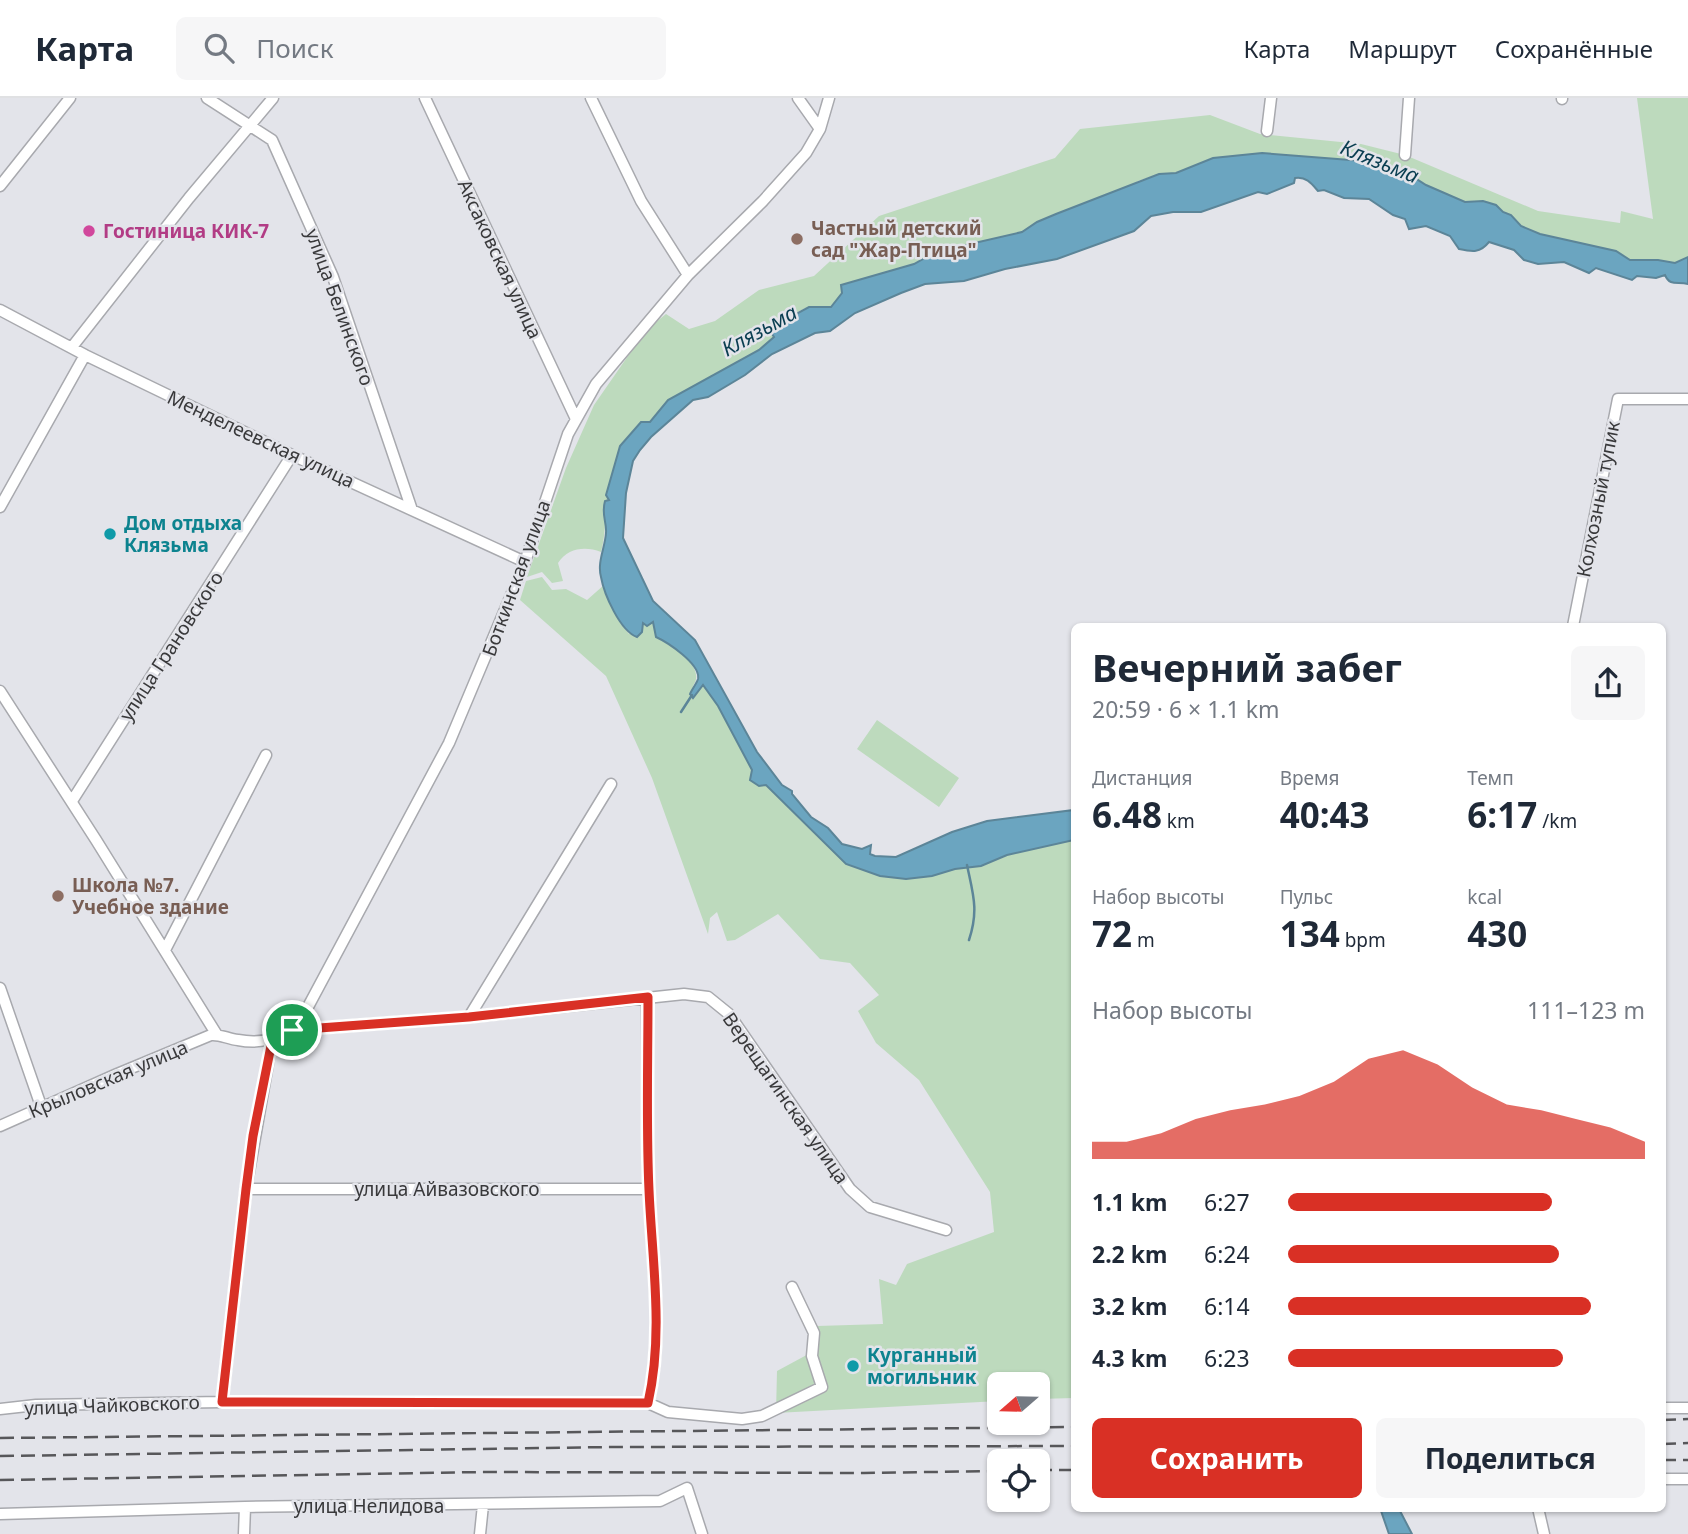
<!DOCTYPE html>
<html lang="ru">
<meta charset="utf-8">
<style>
body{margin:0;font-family:"Noto Sans",sans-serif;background:#f6f6f7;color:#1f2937;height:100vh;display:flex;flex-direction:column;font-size:26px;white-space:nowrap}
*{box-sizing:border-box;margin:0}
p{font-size:23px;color:#747a83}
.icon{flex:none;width:38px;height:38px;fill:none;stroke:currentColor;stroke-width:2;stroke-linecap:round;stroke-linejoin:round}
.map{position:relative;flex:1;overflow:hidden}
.details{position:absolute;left:1071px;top:525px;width:595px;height:889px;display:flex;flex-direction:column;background:#fff;border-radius:10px;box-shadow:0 2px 5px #0004}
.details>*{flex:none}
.needle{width:46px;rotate:250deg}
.tools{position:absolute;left:987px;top:1274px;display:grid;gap:14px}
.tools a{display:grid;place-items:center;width:63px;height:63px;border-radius:10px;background:#fff;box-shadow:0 2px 5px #0004;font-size:35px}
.pin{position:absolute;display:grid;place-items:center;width:60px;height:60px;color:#fff;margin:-30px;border:4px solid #fff;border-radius:50%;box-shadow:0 2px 7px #0007}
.round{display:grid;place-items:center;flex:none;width:74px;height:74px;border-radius:10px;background:#f6f6f7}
.summary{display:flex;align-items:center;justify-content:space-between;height:119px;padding:0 21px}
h1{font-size:38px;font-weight:700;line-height:52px}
.stats{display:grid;grid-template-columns:repeat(3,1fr);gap:10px;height:119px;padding:7px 21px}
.stats div{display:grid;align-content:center}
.stats b{font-size:35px;font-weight:700}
.stats small{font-size:19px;font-weight:400}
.stats p{font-size:19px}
.chart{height:196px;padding:14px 21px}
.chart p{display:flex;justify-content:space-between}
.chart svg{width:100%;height:126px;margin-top:7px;fill:#d93025;opacity:.7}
.primary-button{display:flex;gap:14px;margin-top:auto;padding:14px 21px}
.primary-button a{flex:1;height:80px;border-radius:10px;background:#d93025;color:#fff;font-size:28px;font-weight:700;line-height:80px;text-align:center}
.primary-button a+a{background:#f6f6f7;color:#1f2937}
ul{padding:0 21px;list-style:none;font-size:23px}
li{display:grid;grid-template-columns:112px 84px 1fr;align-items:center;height:52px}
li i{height:18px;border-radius:9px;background:#d93025}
header{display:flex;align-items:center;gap:42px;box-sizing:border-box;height:98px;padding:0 35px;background:#fff;border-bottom:2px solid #e0e1e3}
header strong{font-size:33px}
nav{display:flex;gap:38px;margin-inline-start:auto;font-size:24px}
.search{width:490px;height:63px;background:#f6f6f7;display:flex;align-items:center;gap:18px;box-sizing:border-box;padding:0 24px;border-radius:10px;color:#747a83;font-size:26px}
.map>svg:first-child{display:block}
.green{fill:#bddabd}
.water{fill:#6ba5c0;stroke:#5c8598;stroke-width:2}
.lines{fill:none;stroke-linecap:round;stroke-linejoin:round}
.stream{stroke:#5c8598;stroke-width:2.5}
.minor-casing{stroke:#a8a9ae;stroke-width:13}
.minor{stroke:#fff;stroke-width:10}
.rail{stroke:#57575a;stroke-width:2.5;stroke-dasharray:14 7;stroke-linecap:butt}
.route-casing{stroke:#fff;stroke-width:14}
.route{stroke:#d93025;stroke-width:9}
.hotel-dot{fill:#d1479c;stroke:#e3e4ea;stroke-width:2.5}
.education-dot{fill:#8d6e63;stroke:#e3e4ea;stroke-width:2.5}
.culture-dot{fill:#0f9aa8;stroke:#e3e4ea;stroke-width:2.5}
.labels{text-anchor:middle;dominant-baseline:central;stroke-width:5;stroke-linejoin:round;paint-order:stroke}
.education-label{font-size:19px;font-weight:bold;fill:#785e54;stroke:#e3e4ea;text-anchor:start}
.hotel-label{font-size:19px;font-weight:bold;fill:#b23c85;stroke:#e3e4ea;text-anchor:start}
.street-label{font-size:19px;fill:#39393b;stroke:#e3e4ea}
.culture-label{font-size:19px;font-weight:bold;fill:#0d838f;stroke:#e3e4ea;text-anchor:start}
.water-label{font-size:21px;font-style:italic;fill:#0a3e51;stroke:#e3e4ea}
</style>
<header>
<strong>Карта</strong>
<div class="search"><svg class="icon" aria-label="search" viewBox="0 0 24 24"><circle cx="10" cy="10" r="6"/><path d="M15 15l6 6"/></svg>Поиск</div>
<nav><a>Карта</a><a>Маршрут</a><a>Сохранённые</a></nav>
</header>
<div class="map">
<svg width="1688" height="1436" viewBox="0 0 1688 1436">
<rect width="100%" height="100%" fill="#e3e4ea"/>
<path class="green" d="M1637 0H1688V159L1675 165 1658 162H1630L1615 153 1540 136 1521 128 1511 117 1503 114 1496 107 1483 103 1465 104 1426 87 1404 73 1376 64 1262 55 1213 60 1176 75 1159 76 1138 83 1129 89 1037 124 1022 134 944 152 932 156 914 166 862 181 842 195 831 209C824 209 815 207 809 209 792 214 781 229 764 232L763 237 772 236 774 239 759 252 668 302 650 324H641L620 348 606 397 609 402C604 420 606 436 601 454 585 448 568 450 558 465L563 483 552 485 542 474 527 479 566 370 594 307 646 232 666 216 689 231 715 223 759 192 814 178 879 118 1055 60 1080 31 1210 17 1260 36 1361 46 1405 57 1538 113 1620 125 1621 113 1653 121Z
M542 479 552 492 566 491 587 502 604 487 619 523 629 536 643 524H653L656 539C672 546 707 569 693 588L703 587 718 608 752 672 766 687 795 716 880 778 906 781 932 778 955 771 981 768 1007 757 1074 742V1300L1038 1301V1286H999V1303L776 1315 777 1273 814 1253 817 1228 883 1226 879 1181 896 1187 907 1166 994 1134 990 1094 919 982 876 945 858 913 879 897 850 865 820 861 778 816 735 842 727 843 717 814 710 820 708 836 652 680 606 578 520 502 526 483Z
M877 622 959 680 939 709 857 651Z"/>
<path class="water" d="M1262 55 1376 64 1404 73 1426 87 1465 104 1483 103 1496 107 1503 114 1511 117 1521 128 1540 136 1616 153 1630 162H1658L1675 165 1688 159V186C1678 183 1670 189 1665 177L1656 180 1637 178 1632 182 1596 170 1589 175 1564 164 1538 166 1524 162 1514 152 1489 144C1480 155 1473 154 1459 151L1450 138 1426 128 1409 131 1405 121 1393 117 1369 101 1344 100 1324 92 1318 93C1312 86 1306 78 1295 80L1294 85 1267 96 1258 94 1201 114H1173L1151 118 1134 133 1057 161 1005 171 964 183 925 186 901 195 855 215 830 233 815 235 772 256 745 277 708 299 693 302 651 339 640 352 633 363 626 395 623 440 653 503 695 542 757 654 782 687 792 693V696L811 719 828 730 842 746 862 751 871 747 870 756 875 758 896 759 952 734 987 723 1074 712V742L1007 757 981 768 955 771 932 778 906 781 880 778 846 766 766 687 759 688 750 682 752 672 718 608 703 587 693 600 690 596C692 591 697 585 698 581 701 566 667 544 656 539L653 524 647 528 643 525 642 534 637 539C620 533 604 496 601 479 597 464 605 450 606 435 607 424 601 417 605 403L609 402 606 397 620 348 641 324H650L668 302 759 252 774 239 772 236 757 235 775 230 781 224 809 209H831L842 195 841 187 914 166 932 156 944 152 1022 134 1037 124 1056 116 1159 76 1176 75 1213 60Z
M1378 1411H1399L1412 1436H1389L1381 1413Z"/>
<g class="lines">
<path class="stream" d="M681 614 692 597
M967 767C973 796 979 812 969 842"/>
<g class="minor-casing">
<path id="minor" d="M207 0 272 42 333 179 412 412
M425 0 576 321
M591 0 641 103 688 177
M798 0 820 31
M1562 1V0
M1267 33 1271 0
M1405 57 1409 0
M0 88 70 0
M0 212 85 257 292 357 525 464
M72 249 189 100 273 0
M0 409 85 257
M1573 528 1618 301H1688
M0 593 96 742 217 937
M72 703 292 357
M165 852 266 657
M0 890 41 1008
M647 899C648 963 646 1028 649 1092 652 1162 664 1235 648 1305
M469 919 611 686
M292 932 469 919 684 896 708 899 729 916 850 1091 870 1109 946 1132
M0 1028 117 976 211 937C220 936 228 941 238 942 264 947 284 940 302 920L449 645 525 464 568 336 596 286 688 177 763 103 806 55 820 31 829 0
M246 1091H649
M222 1304 246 1091 272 943
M1662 1310H1688
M0 1311 36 1307 222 1304 648 1305 668 1314 742 1321 762 1318 822 1289 812 1258 814 1235 792 1189
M1662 1381H1688
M1538 1410 1544 1436
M0 1416 245 1409 660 1403 687 1390 702 1436
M244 1436 245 1409
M480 1436 483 1407"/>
</g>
<use href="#minor" class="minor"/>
<path class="rail" d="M1662 1322 1688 1321
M0 1340 1074 1329
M1662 1346 1688 1345
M0 1358 613 1349 1074 1348
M1662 1362H1688
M1038 1372H1074
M0 1382 484 1374 864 1375 999 1373"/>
</g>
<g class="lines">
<g class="route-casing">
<path id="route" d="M648 899C648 963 646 1028 649 1092 652 1162 664 1235 648 1305L222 1304 246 1091 253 1038 272 943 292 932 469 919Z"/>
</g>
<use href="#route" class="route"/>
</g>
<circle class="hotel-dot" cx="89" cy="133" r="7"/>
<g class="education-dot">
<circle cx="797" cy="141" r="7"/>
<circle cx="58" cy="798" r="7"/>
</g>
<g class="culture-dot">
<circle cx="110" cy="436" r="7"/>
<circle cx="853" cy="1268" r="7"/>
</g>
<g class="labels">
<g class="education-label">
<text x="811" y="130">Частный детский<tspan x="811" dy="22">сад "Жар-Птица"</tspan></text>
<text x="72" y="787">Школа №7.<tspan x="72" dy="22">Учебное здание</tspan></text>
</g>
<g class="hotel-label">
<text x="103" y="133">Гостиница КИК-7</text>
</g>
<g class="street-label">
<text transform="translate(500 161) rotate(65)">Аксаковская улица</text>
<text transform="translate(340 209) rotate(70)">улица Белинского</text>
<text transform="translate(261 341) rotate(25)">Менделеевская улица</text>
<text transform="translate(1598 401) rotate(-79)">Колхозный тупик</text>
<text transform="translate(516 480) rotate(-70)">Боткинская улица</text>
<text transform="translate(171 548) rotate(-57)">улица Грановского</text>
<text transform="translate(108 981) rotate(-23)">Крыловская улица</text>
<text transform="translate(786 1000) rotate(55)">Верещагинская улица</text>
<text x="447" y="1091">улица Айвазовского</text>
<text transform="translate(112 1307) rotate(-2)">улица Чайковского</text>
<text x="369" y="1408">улица Нелидова</text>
</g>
<g class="culture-label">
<text x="124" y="425">Дом отдыха<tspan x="124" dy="22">Клязьма</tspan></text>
<text x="867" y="1257">Курганный<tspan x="867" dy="22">могильник</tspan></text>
</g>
<g class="water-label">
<text transform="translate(1380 63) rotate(22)">Клязьма</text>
<text transform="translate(759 232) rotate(-29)">Клязьма</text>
</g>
</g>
</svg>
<div class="tools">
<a><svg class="needle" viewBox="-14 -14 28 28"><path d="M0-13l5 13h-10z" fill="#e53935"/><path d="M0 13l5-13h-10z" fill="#747a83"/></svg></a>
<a><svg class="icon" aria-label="locate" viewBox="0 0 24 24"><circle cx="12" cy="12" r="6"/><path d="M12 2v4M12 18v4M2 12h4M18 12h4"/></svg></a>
</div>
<div class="pin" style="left:292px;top:932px;background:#1e9e55"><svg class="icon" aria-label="arrive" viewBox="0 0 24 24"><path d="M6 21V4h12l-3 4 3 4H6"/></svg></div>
<section class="details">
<div class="summary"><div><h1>Вечерний забег</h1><p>20:59 · 6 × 1.1 km</p></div><a class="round"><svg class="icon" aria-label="share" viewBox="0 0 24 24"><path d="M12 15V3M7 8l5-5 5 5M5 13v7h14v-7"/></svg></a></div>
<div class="stats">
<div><p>Дистанция</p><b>6.48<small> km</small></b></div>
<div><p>Время</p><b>40:43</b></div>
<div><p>Темп</p><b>6:17<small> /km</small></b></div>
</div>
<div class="stats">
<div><p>Набор высоты</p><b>72<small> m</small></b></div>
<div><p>Пульс</p><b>134<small> bpm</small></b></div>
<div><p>kcal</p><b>430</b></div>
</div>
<div class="chart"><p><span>Набор высоты</span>111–123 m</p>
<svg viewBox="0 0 160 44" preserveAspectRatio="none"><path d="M0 44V38L10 38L20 35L30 30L40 27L50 25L60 22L70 17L80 9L90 6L100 11L110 19L120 25L130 27L140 30L150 33L160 38V44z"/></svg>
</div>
<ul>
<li><b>1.1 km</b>6:27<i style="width:74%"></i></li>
<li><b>2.2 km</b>6:24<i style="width:76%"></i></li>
<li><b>3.2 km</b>6:14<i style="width:85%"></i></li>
<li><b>4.3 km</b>6:23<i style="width:77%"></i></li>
</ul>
<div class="primary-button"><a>Сохранить</a><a>Поделиться</a></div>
</section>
</div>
